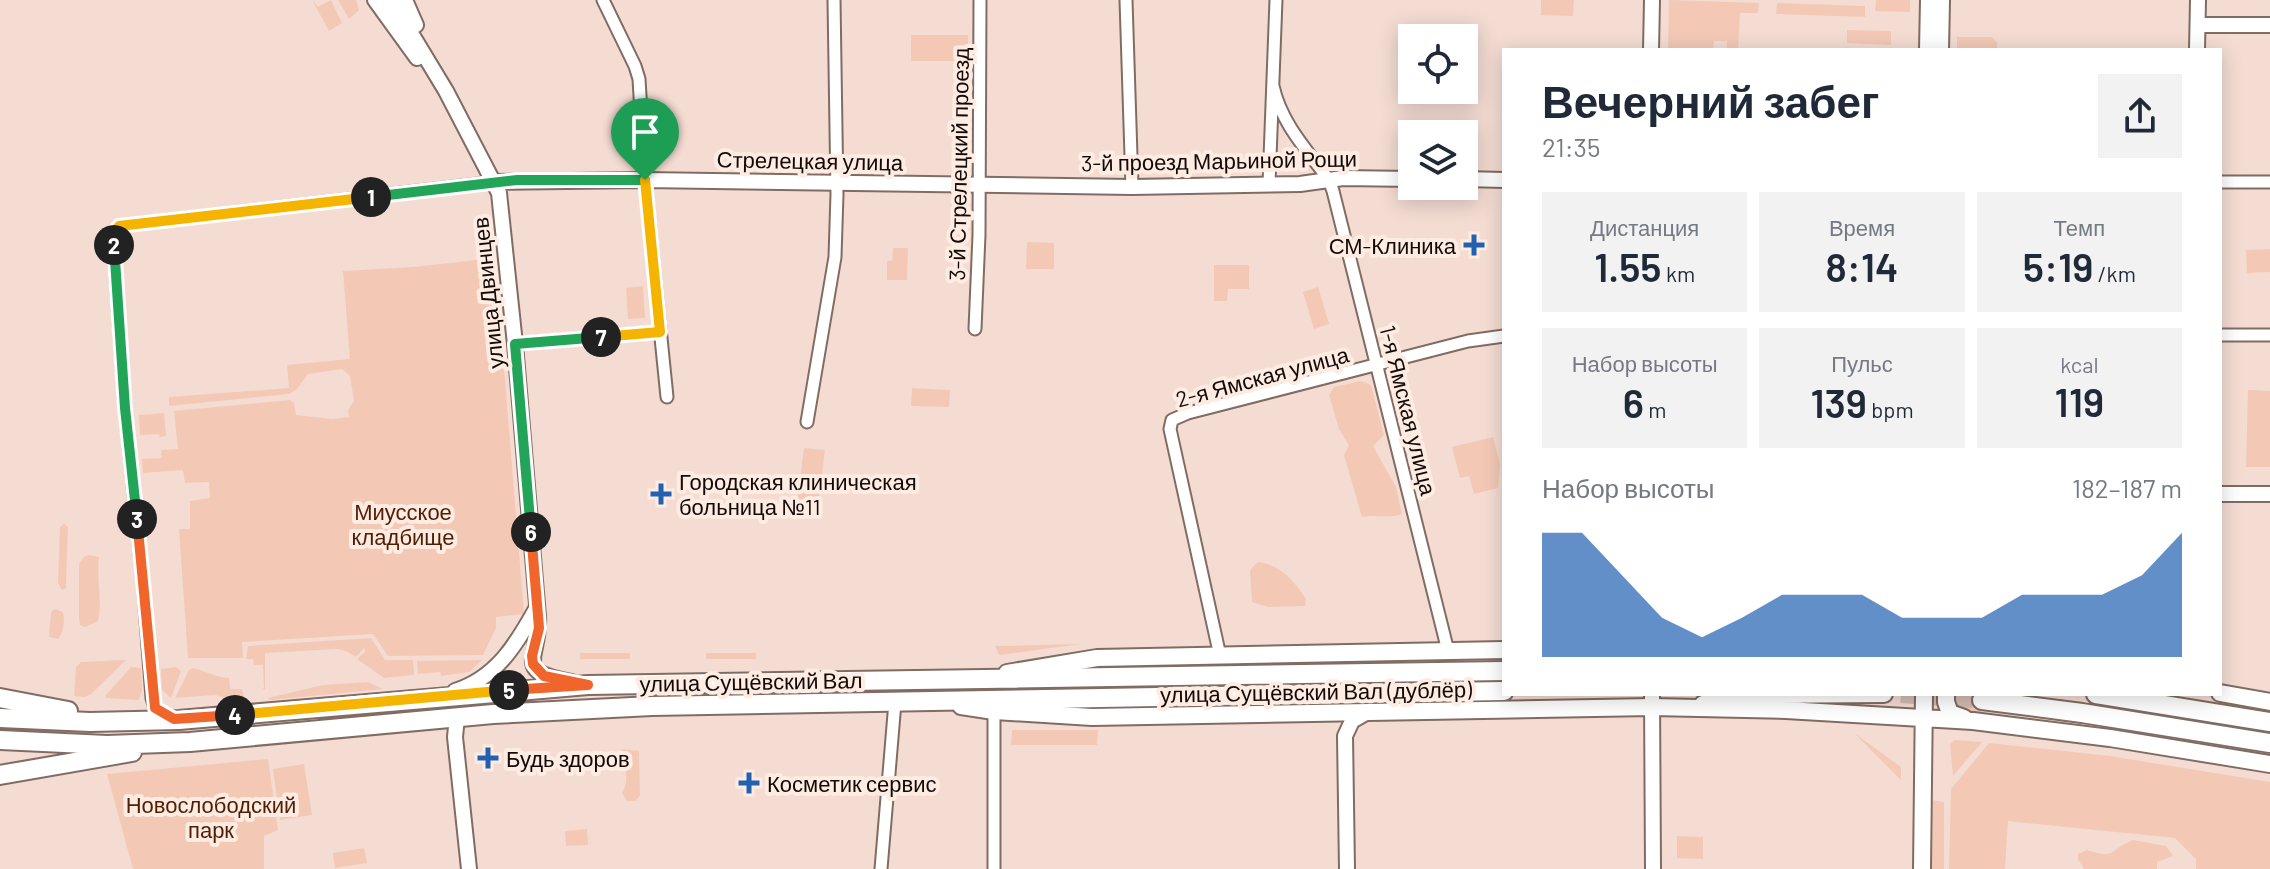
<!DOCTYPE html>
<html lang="ru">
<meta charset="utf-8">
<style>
body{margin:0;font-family:Barlow,sans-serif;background:#f2f2f3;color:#1f2937;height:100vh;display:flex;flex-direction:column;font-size:30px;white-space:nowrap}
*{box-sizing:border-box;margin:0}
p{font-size:26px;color:#747a83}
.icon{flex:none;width:44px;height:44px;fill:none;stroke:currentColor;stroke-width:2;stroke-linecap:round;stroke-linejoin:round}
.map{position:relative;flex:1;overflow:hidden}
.panel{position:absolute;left:1502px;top:48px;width:720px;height:648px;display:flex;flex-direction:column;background:#fff;border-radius:0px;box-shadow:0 4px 20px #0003}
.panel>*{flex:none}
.tools{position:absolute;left:1398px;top:24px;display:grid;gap:16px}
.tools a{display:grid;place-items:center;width:80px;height:80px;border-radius:0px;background:#fff;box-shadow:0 4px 20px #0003;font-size:40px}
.pin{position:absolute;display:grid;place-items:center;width:68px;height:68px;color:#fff;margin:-82px -34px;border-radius:50% 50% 50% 0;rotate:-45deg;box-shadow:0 0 8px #0007}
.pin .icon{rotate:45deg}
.km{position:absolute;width:40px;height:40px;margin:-20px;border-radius:50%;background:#222;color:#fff;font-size:22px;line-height:40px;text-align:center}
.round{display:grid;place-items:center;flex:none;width:84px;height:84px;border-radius:0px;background:#f2f2f3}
.overview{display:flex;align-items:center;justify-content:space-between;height:136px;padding:0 40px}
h1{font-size:44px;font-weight:600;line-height:60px}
.figures{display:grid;grid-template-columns:repeat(3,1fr);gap:12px;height:136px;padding:8px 40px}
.figures div{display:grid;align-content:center;border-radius:0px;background:#f2f2f3;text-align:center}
.figures b{font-size:40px;font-weight:600}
.figures small{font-size:22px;font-weight:400}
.figures p{font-size:22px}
.chart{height:224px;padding:16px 40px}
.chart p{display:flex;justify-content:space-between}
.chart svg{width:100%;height:144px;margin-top:8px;fill:#2261b2;opacity:.7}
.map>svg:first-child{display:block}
.green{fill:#f3c9b6}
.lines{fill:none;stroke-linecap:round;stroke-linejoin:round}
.primary-tunnel{stroke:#d2bcb4;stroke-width:18;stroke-dasharray:18 9;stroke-linecap:butt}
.minor-casing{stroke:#816c63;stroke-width:15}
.tertiary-casing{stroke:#816c63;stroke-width:18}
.secondary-casing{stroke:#816c63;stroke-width:20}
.primary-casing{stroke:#816c63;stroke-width:22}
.minor{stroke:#fff;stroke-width:11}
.tertiary{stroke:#fff;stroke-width:14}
.secondary{stroke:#fff;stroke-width:16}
.primary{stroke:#fff;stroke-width:18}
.split-1-casing{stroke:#fff;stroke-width:16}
.split-2-casing{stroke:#fff;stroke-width:16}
.split-3-casing{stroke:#fff;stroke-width:16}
.split-4-casing{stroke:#fff;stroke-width:16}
.split-5-casing{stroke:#fff;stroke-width:16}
.split-6-casing{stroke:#fff;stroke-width:16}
.split-7-casing{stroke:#fff;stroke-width:16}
.split-8-casing{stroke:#fff;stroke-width:16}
.split-1{stroke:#22a559;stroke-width:10}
.split-2{stroke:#f5b400;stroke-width:10}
.split-3{stroke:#22a559;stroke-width:10}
.split-4{stroke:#f0652b;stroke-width:10}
.split-5{stroke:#f5b400;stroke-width:10}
.split-6{stroke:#f0652b;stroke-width:10}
.split-7{stroke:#22a559;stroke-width:10}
.split-8{stroke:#f5b400;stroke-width:10}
.poi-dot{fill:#2261b2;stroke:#feebe2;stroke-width:3}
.labels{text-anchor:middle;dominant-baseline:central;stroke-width:8;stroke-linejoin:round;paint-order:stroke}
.street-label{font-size:22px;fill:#110a07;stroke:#feebe2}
.poi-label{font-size:22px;fill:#110a07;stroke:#feebe2;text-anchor:start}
.park-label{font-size:22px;fill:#501e02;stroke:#feebe2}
</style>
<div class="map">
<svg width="2270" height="869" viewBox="0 0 2270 869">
<rect width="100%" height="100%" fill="#f4dcd2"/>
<path class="green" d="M312 0 318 7 331 0 342 23 329 31Z
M338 0H356L359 10 349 19Z
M1541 0H1574L1573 16 1541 15Z
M1669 0 1759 3 1758 13H1740L1738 50H1727V41H1714L1713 49 1668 48Z
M1876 0H1910V12L1875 11Z
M1777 3 1865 6V17L1776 14Z
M1847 30 1891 31V45L1847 43Z
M911 35H968V61H911Z
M1957 37H1992L1997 42V50H1957Z
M1027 242 1054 243V269H1026Z
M893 248H908L907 280H887V261H892Z
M2270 249V272L2247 273 2246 250Z
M495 258 524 614 496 617V628L483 655 388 656 373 634 242 642 243 658H188L179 529H190V501L210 498 209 482 185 483 183 470 143 473 142 459 162 458 161 450 178 449 174 411 290 400 294 403 296 415 332 419 349 417 348 410 354 401 350 376 342 369 308 374 297 389 289 394 169 406V397L289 388 287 365 350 359 343 271 413 267Z
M1214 265H1249V289H1228L1227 301H1214Z
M643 286 645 318 628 319 626 288Z
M1318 287 1329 324 1314 329 1303 292Z
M1361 381 1371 385 1384 435 1373 446 1396 487 1402 514C1389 519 1376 514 1362 517L1344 455 1349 445 1339 429 1329 395 1334 387Z
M912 388 950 390 949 407 911 406Z
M2248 390 2270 391V467H2246Z
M164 413 166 436 160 437 159 434 140 435 139 415Z
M1493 437 1500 464 1498 488 1474 494 1469 476 1460 478 1452 447Z
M804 448 825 450 818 506 797 503Z
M64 524 68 527 66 583V588L62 590 58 583 60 527Z
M89 555 99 557C96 579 103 600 98 621L85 627 80 625 79 619V564L84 557Z
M1258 562C1281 565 1294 581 1306 599L1305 606 1268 607 1252 602 1250 570Z
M55 609 63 612C65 622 64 631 58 639L49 637 51 612Z
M371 638 385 660H413L414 675 384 678 357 659 366 651 364 648 356 657 346 651 337 649 265 653V689L261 690 264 688 263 665H254L253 659H246L248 646Z
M1081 644 999 655 995 646Z
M580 653H630V659H580Z
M706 653H756V659H706Z
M126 660 91 694 85 697 74 696 76 667 81 662Z
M482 660 469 672 441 676 440 672 418 674 417 661Z
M131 667 141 668 142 690 139 700 106 698V695Z
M176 667 181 671 171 698 162 690 161 669Z
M193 668C206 671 215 677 229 678L230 689H242L244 697 225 698 215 695 175 698 189 670Z
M368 682 383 689 270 700 268 698 323 685Z
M1954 694H1983L1981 714 1967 713 1956 707Z
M1012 730H1098L1097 745H1011Z
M1854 733 1901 767V780Z
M1955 740 1982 742 1953 776 1950 744Z
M1989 743 2110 756 2270 782V869H2196V859L2175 838 2008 821 2005 869H1949L1951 789Z
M622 749 639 751 640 795 636 801H627L622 793C631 779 623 765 622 749Z
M268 759 278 830 264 836V869H133L107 774Z
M304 764 312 815 280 820 273 769Z
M1932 800 1944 802V869H1931Z
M587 829 588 845 566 846 565 831Z
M1677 836 1703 837V859L1677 858Z
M2133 840 2166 846 2173 856 2157 862V869H2084L2078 859V854L2087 850C2118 860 2109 849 2133 840Z
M364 848 367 863 335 868 333 853Z"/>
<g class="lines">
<path class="primary-tunnel" d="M1901 694 1982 700"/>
<g class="minor-casing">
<path id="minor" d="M603 0 635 66 639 79 645 180 667 397
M1126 0 1132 187
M1273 86C1281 123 1307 150 1329 180L1333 191 1448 651
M2220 182H2270
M1269 184 1276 0
M975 329 979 235 980 0
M2220 335H2270
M515 344 660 332
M807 422 835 257 837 194 834 0
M1220 656 1170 429 1172 420 1188 413 1468 341 1504 336
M994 711V869
M170 718 155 708 152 698 143 582 125 408 113 235 119 226 495 182
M881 869 895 702"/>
</g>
<g class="tertiary-casing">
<path id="tertiary" d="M375 0 417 58
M391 0 446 91 499 193 515 344 538 616C541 659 510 671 572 682
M405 0 416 25
M2198 25H2270
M1651 50 1652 0
M2197 50 2198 0
M1464 179 1504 180
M495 182 645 180 1132 187 1300 184 1343 178 1412 179
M2220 494H2270
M455 691C496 678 516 645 536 609
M1652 694 1653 869
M457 717 455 737 469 869
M1347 869 1345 736 1352 721 1366 713"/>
</g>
<g class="secondary-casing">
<path id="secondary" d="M1928 50 1929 0
M1940 50 1941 0
M1007 673 1097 658 1504 650
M2220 693 2270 702
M1946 694V702L1950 713 1964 718
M1703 704 1729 695 1884 694
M961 706 994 711 1092 717 1652 707 1786 710 1973 721 2110 738 2270 764
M1922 869 1924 694"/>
</g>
<g class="primary-casing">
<path id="primary" d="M2096 694 2270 722
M0 698 68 711
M1982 700 2082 713 2270 743
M0 718 90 722 179 720 588 685 1504 671
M0 740 107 745 190 742 493 714 652 706 1504 691
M0 775 132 752"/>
</g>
<use href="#minor" class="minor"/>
<use href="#tertiary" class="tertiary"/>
<use href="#secondary" class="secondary"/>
<use href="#primary" class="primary"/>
</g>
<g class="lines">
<g class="split-1-casing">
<path id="split-1" d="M371 197 517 180H645"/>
</g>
<g class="split-2-casing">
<path id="split-2" d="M114 245 113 235 119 226 371 197"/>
</g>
<g class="split-3-casing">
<path id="split-3" d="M114 245 125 408 137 519"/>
</g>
<g class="split-4-casing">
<path id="split-4" d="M137 519 155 708 174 719 235 715"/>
</g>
<g class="split-5-casing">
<path id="split-5" d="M235 715 509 690"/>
</g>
<g class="split-6-casing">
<path id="split-6" d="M509 690 588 685 544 676 533 664 532 656 539 628 531 532"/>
</g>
<g class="split-7-casing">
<path id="split-7" d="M531 532 515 344 601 337"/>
</g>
<g class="split-8-casing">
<path id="split-8" d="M601 337 660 332 645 180"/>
</g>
<use href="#split-1" class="split-1"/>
<use href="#split-2" class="split-2"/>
<use href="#split-3" class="split-3"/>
<use href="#split-4" class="split-4"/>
<use href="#split-5" class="split-5"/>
<use href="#split-6" class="split-6"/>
<use href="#split-7" class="split-7"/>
<use href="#split-8" class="split-8"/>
</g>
<g class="poi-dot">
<path d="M1470 233h8v8h8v8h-8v8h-8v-8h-8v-8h8z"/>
<path d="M657 482h8v8h8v8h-8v8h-8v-8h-8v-8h8z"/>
<path d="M484 746h8v8h8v8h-8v8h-8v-8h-8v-8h8z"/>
<path d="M745 771h8v8h8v8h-8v8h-8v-8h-8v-8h8z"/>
</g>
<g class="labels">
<g class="street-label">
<text transform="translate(810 160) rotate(1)">Стрелецкая улица</text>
<text transform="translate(1219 160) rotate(-1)">3-й проезд Марьиной Рощи</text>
<text transform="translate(958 164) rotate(-89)">3-й Стрелецкий проезд</text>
<text transform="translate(487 293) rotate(-96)">улица Двинцев</text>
<text transform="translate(1262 376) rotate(-15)">2-я Ямская улица</text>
<text transform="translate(1409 410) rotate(76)">1-я Ямская улица</text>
<text transform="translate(751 681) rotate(-1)">улица Сущёвский Вал</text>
<text transform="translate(1316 691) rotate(-1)">улица Сущёвский Вал (дублёр)</text>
</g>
<g class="poi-label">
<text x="1456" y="245" text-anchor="end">СМ-Клиника</text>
<text x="679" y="481">Городская клиническая<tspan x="679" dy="25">больница №11</tspan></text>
<text x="506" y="758">Будь здоров</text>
<text x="767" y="783">Косметик сервис</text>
</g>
<g class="park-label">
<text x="403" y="511">Миусское<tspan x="403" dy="25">кладбище</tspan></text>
<text x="211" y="804">Новослободский<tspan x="211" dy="25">парк</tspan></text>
</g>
</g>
</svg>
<div class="tools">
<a><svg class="icon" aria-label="locate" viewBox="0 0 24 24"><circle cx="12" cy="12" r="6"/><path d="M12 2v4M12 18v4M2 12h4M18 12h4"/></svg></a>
<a><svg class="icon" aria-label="layers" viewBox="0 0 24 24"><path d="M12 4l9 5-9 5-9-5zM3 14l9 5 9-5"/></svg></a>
</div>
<div class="pin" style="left:645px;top:180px;background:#1e9e55"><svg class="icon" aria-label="arrive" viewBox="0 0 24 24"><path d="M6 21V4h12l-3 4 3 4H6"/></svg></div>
<b class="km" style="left:371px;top:197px">1</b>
<b class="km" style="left:114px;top:245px">2</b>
<b class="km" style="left:137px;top:519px">3</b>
<b class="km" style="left:235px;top:715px">4</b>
<b class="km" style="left:509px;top:690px">5</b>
<b class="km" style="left:531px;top:532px">6</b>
<b class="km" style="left:601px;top:337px">7</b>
<section class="panel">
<div class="overview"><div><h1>Вечерний забег</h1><p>21:35</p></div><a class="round"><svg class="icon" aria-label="share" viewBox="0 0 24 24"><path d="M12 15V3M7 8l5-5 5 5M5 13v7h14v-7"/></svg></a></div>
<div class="figures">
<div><p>Дистанция</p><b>1.55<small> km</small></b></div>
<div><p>Время</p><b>8:14</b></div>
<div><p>Темп</p><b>5:19<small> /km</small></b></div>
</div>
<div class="figures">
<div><p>Набор высоты</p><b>6<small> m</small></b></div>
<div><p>Пульс</p><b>139<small> bpm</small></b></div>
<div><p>kcal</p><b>119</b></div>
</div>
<div class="chart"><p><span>Набор высоты</span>182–187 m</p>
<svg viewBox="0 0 160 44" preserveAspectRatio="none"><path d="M0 44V6L10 6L20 19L30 32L40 38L50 32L60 25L70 25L80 25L90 32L100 32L110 32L120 25L130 25L140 25L150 19L160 6V44z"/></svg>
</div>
</section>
</div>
